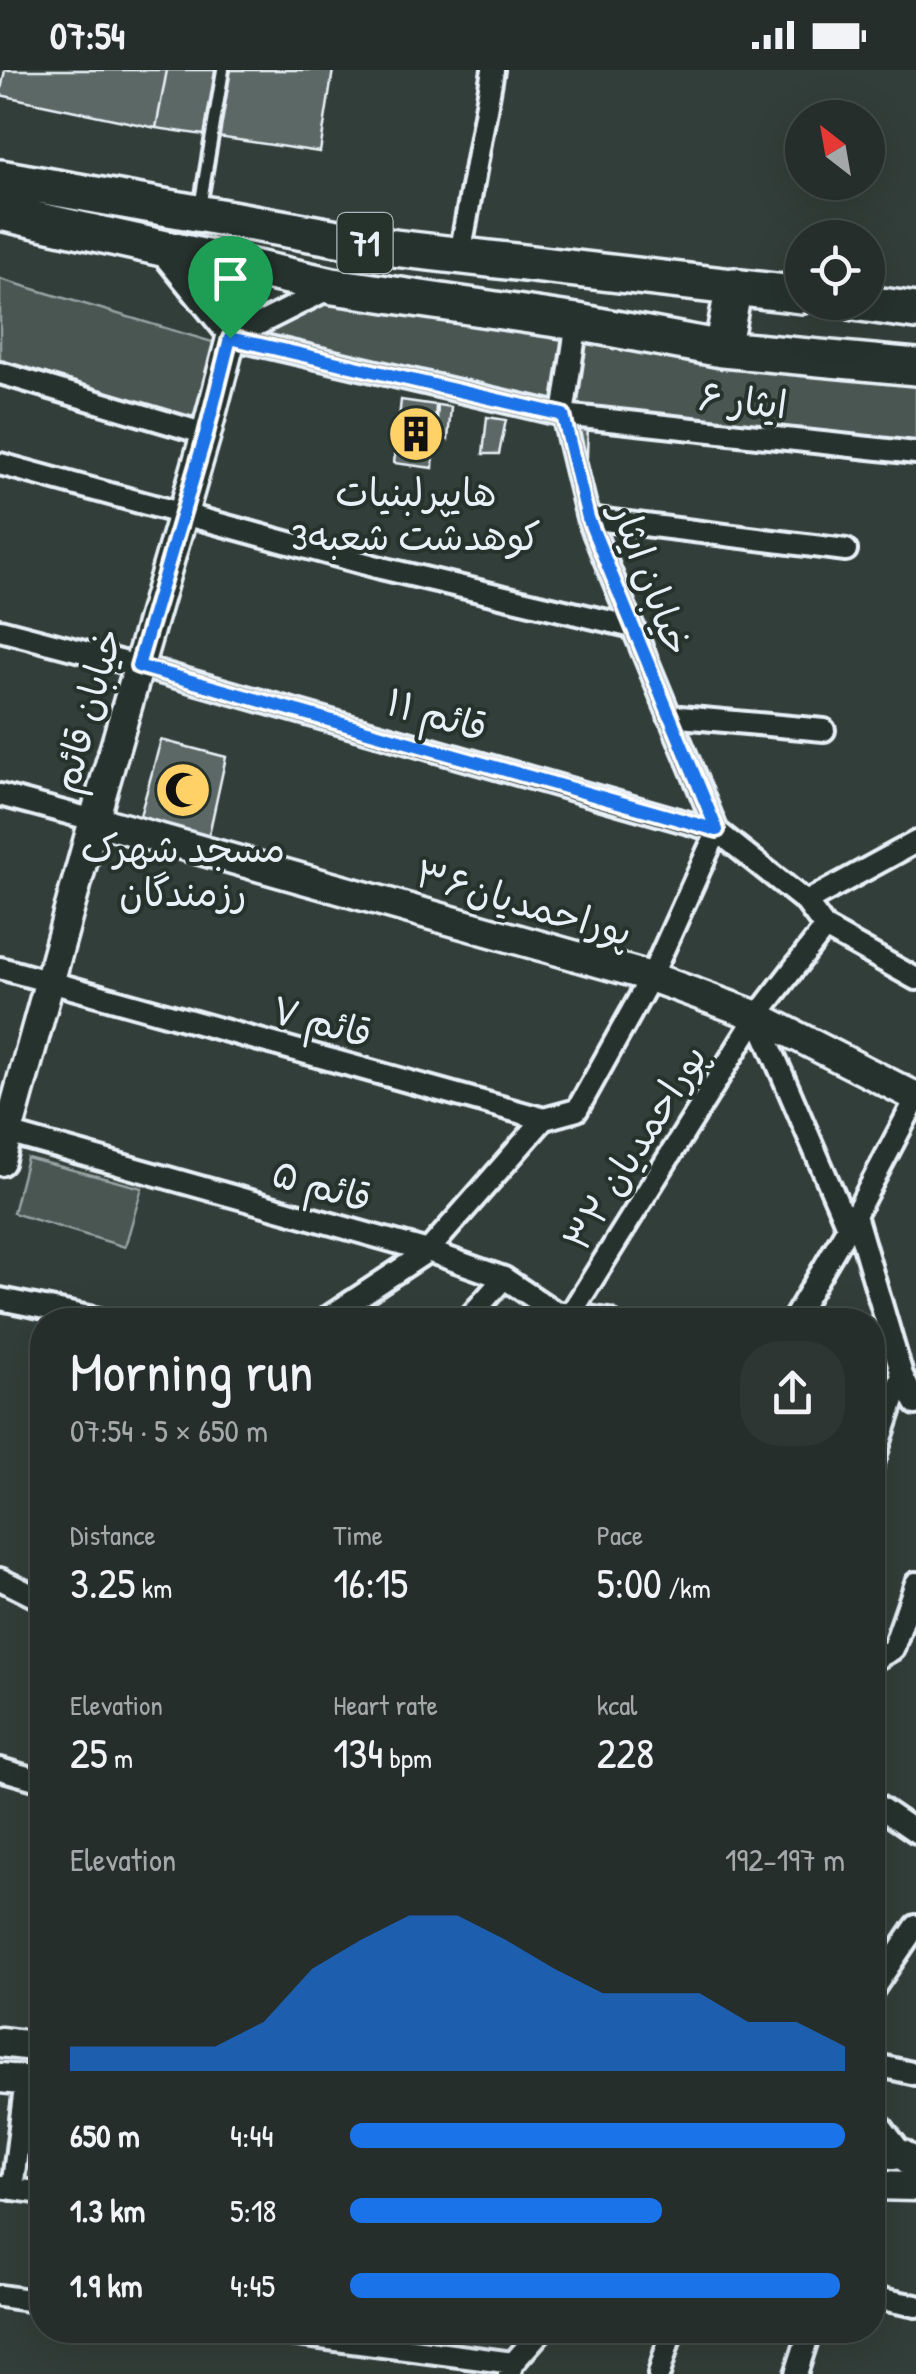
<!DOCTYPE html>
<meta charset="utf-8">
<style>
body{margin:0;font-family:"Patrick Hand","Playpen Sans Arabic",sans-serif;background:#2e3633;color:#f1f3f6;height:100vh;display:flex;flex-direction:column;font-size:38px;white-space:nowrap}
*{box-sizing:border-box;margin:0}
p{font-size:32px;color:#a4a8a9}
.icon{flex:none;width:55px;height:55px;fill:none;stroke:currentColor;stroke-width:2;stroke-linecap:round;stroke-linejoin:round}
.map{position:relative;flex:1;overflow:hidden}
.drawer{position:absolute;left:30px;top:1238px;width:855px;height:1035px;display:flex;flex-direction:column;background:#262e2b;border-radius:40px;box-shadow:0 10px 40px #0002,0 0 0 2px #424a47}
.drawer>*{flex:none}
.needle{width:65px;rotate:329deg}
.tools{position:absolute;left:785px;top:30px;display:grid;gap:20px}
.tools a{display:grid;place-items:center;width:100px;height:100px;border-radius:50%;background:#262e2b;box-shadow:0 10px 40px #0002,0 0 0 2px #424a47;font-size:50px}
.pin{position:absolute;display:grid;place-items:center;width:85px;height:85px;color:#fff;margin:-102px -42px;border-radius:50% 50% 50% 0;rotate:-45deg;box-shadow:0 0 10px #0007}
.pin .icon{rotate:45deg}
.round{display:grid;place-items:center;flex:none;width:105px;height:105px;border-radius:40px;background:#2e3633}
.summary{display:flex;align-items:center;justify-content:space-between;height:170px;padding:0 40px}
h1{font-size:55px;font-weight:600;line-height:75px}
.stats{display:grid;grid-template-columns:repeat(3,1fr);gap:15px;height:170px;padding:10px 40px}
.stats div{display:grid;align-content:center}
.stats b{font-size:42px;font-weight:600}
.stats small{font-size:28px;font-weight:400}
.stats p{font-size:28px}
.chart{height:280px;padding:20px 40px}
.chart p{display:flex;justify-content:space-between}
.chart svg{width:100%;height:180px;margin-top:10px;fill:#1a73e8;opacity:.7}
ul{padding:0 40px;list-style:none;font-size:32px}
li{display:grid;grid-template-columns:160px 120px 1fr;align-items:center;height:75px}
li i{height:25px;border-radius:12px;background:#1a73e8}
.status{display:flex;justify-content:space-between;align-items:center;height:70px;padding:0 50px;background:#262e2b;direction:ltr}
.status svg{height:28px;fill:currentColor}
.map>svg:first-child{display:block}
.green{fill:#495651;stroke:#98a4a4;stroke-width:2.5}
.building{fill:#5c6865;stroke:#e8f1f8;stroke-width:2.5}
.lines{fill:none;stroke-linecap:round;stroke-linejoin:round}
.lane-casing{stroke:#e8f1f8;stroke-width:18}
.street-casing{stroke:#e8f1f8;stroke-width:28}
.secondary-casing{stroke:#e8f1f8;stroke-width:35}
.highway-casing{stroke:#e8f1f8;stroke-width:42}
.lane{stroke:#26332d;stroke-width:10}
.street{stroke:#26332d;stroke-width:20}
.secondary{stroke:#26332d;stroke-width:28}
.highway{stroke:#26332d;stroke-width:35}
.route-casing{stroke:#fff;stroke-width:20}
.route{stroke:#1a73e8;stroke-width:12}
.labels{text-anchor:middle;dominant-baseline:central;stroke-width:8;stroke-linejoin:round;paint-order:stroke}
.shield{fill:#26332d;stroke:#aeb8bb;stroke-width:2.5}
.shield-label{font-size:35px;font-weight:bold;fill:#e8f1f8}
.street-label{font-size:38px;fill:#e8f1f8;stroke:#26332d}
.poi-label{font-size:38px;fill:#e8f1f8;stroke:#26332d}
</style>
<div class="status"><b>07:54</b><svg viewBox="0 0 49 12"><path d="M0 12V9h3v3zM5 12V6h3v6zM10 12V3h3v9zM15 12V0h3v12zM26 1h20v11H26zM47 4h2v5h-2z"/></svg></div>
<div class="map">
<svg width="916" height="2304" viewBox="0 0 916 2304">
<rect width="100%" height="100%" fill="#323e39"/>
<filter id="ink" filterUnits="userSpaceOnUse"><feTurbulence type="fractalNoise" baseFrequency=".01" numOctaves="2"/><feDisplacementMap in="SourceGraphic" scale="20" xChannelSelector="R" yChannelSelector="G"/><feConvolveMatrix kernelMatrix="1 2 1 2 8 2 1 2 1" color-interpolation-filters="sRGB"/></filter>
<g filter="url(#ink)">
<path class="green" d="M0 209 216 273 191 353 0 297Z
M334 222 570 259 557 338 250 264Z
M583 259 916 304V377L574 338Z
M27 1088 142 1118 125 1177 13 1143Z"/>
<path class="building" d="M5 0H167L156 58 0 25Z
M167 0H333L320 82 156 58Z
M401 330 436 335 433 398 394 393Z
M438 335 451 337 448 370 436 367Z
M487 347 506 350 499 384H483Z
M567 349 588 351 587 387 576 386Z
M161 670 226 687 208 769 138 753Z"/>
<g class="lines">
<g class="lane-casing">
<path id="lane" d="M200 137 223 0"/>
</g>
<g class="street-casing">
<path id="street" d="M159 180 231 268
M460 185 493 0
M577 252 563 345 588 448 717 761 806 832 825 858 916 909
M231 268 563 345 916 383
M231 268 332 217
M0 303 206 364
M0 394 381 498 633 557
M588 448 846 480
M0 560 138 596 717 761 651 907 577 1040 544 1049 0 898
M669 646 824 660
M0 725 94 750
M806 832 916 772
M757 946 848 1158
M8 1063 428 1181 504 1208 555 1242 609 1250
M855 1145 902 1305 916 1334
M0 1229 104 1250
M570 1245 757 946 825 858
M324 1250 428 1181 544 1049
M467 1250 504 1208
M793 1250 855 1145 916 1029
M872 1396 902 1305
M0 1509 42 1530
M872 1591 893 1579 916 1513
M0 1699 42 1711
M872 1732 916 1762
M872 1921 916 1856
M872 1994 916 2004
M872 2044 903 2085
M0 2117 42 2123
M12 2119 26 2010
M0 2226 42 2232
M872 2227 916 2236
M260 2260 513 2293
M509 2304 513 2293 542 2260
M659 2304 672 2260
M796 2304 810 2260"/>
</g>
<g class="secondary-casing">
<path id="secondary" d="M94 750 651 907 757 946 916 1027
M0 1091 94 750 206 364 231 268
M0 1972 42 1977
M0 2008 42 2012
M872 2082 903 2085 916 2095
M872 2115 916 2116"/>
</g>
<g class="highway-casing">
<path id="highway" d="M0 108 394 178 802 225
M0 142 333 216 577 252 722 279 916 297
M854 232 916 241
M722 279 734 216"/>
</g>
<use href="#lane" class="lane"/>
<use href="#street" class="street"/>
<use href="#secondary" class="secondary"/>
<use href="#highway" class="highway"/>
</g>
</g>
<g class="lines" filter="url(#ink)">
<g class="route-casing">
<path id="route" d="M230 268 563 345 588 448 717 760 138 596 206 364Z"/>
</g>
<use href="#route" class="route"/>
</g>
<defs>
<g id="building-disc" transform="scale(2.875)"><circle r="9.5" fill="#ffd166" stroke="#26332d"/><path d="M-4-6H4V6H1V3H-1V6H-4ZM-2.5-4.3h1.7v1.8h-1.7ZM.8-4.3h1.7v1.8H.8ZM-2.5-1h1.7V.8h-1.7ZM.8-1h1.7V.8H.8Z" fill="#111"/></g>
<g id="mosque-disc" transform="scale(2.875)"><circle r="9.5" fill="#ffd166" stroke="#26332d"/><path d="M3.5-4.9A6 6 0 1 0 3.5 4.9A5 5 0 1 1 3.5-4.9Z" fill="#111"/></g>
</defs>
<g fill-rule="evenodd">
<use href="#building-disc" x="416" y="364"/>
<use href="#mosque-disc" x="183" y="720"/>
</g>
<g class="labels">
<rect class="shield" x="337.5" y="143" width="55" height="60" rx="8"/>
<g class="shield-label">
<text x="365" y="173">71</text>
</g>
<g class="street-label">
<text transform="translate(743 330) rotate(6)">ایثار ۶</text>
<text transform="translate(652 509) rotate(69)">خیابان ایثار</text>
<text transform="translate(86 640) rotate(-74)">خیابان قائم</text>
<text transform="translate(437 644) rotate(16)">قائم ۱۱</text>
<text transform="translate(524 832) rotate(16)">پوراحمدیان۳۶</text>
<text transform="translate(322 951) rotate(15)">قائم ۷</text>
<text transform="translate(634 1077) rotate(-58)">پوراحمدیان ۳۲</text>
<text transform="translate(322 1115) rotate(16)">قائم ۵</text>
</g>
<g class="poi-label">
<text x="416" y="422">هایپرلبنیات<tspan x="416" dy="44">کوهدشت شعبه3</tspan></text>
<text x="183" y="778">مسجد شهرک<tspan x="183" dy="44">رزمندگان</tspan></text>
</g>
</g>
</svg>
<div class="tools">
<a><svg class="needle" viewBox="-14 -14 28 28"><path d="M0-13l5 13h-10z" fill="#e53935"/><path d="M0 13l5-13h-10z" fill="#a4a8a9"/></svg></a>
<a><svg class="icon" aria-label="locate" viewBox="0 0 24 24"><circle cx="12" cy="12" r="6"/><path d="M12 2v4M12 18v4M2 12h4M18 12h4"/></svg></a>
</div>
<div class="pin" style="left:230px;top:268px;background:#1e9e55"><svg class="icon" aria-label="arrive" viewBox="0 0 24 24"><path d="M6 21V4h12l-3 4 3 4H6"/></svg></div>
<section class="drawer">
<div class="summary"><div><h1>Morning run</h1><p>07:54 · 5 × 650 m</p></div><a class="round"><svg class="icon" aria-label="share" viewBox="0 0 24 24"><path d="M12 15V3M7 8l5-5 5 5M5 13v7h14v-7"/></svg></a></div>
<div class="stats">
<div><p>Distance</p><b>3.25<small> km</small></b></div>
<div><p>Time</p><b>16:15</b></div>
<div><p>Pace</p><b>5:00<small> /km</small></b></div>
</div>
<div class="stats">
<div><p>Elevation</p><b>25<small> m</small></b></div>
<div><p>Heart rate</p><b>134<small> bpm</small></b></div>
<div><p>kcal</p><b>228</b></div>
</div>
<div class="chart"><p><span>Elevation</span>192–197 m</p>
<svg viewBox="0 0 160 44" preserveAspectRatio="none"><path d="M0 44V38L10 38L20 38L30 38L40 32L50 19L60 12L70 6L80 6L90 12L100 19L110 25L120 25L130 25L140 32L150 32L160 38V44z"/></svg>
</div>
<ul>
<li><b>650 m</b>4:44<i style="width:100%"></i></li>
<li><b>1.3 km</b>5:18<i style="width:63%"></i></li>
<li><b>1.9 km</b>4:45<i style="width:99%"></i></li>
</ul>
</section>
</div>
